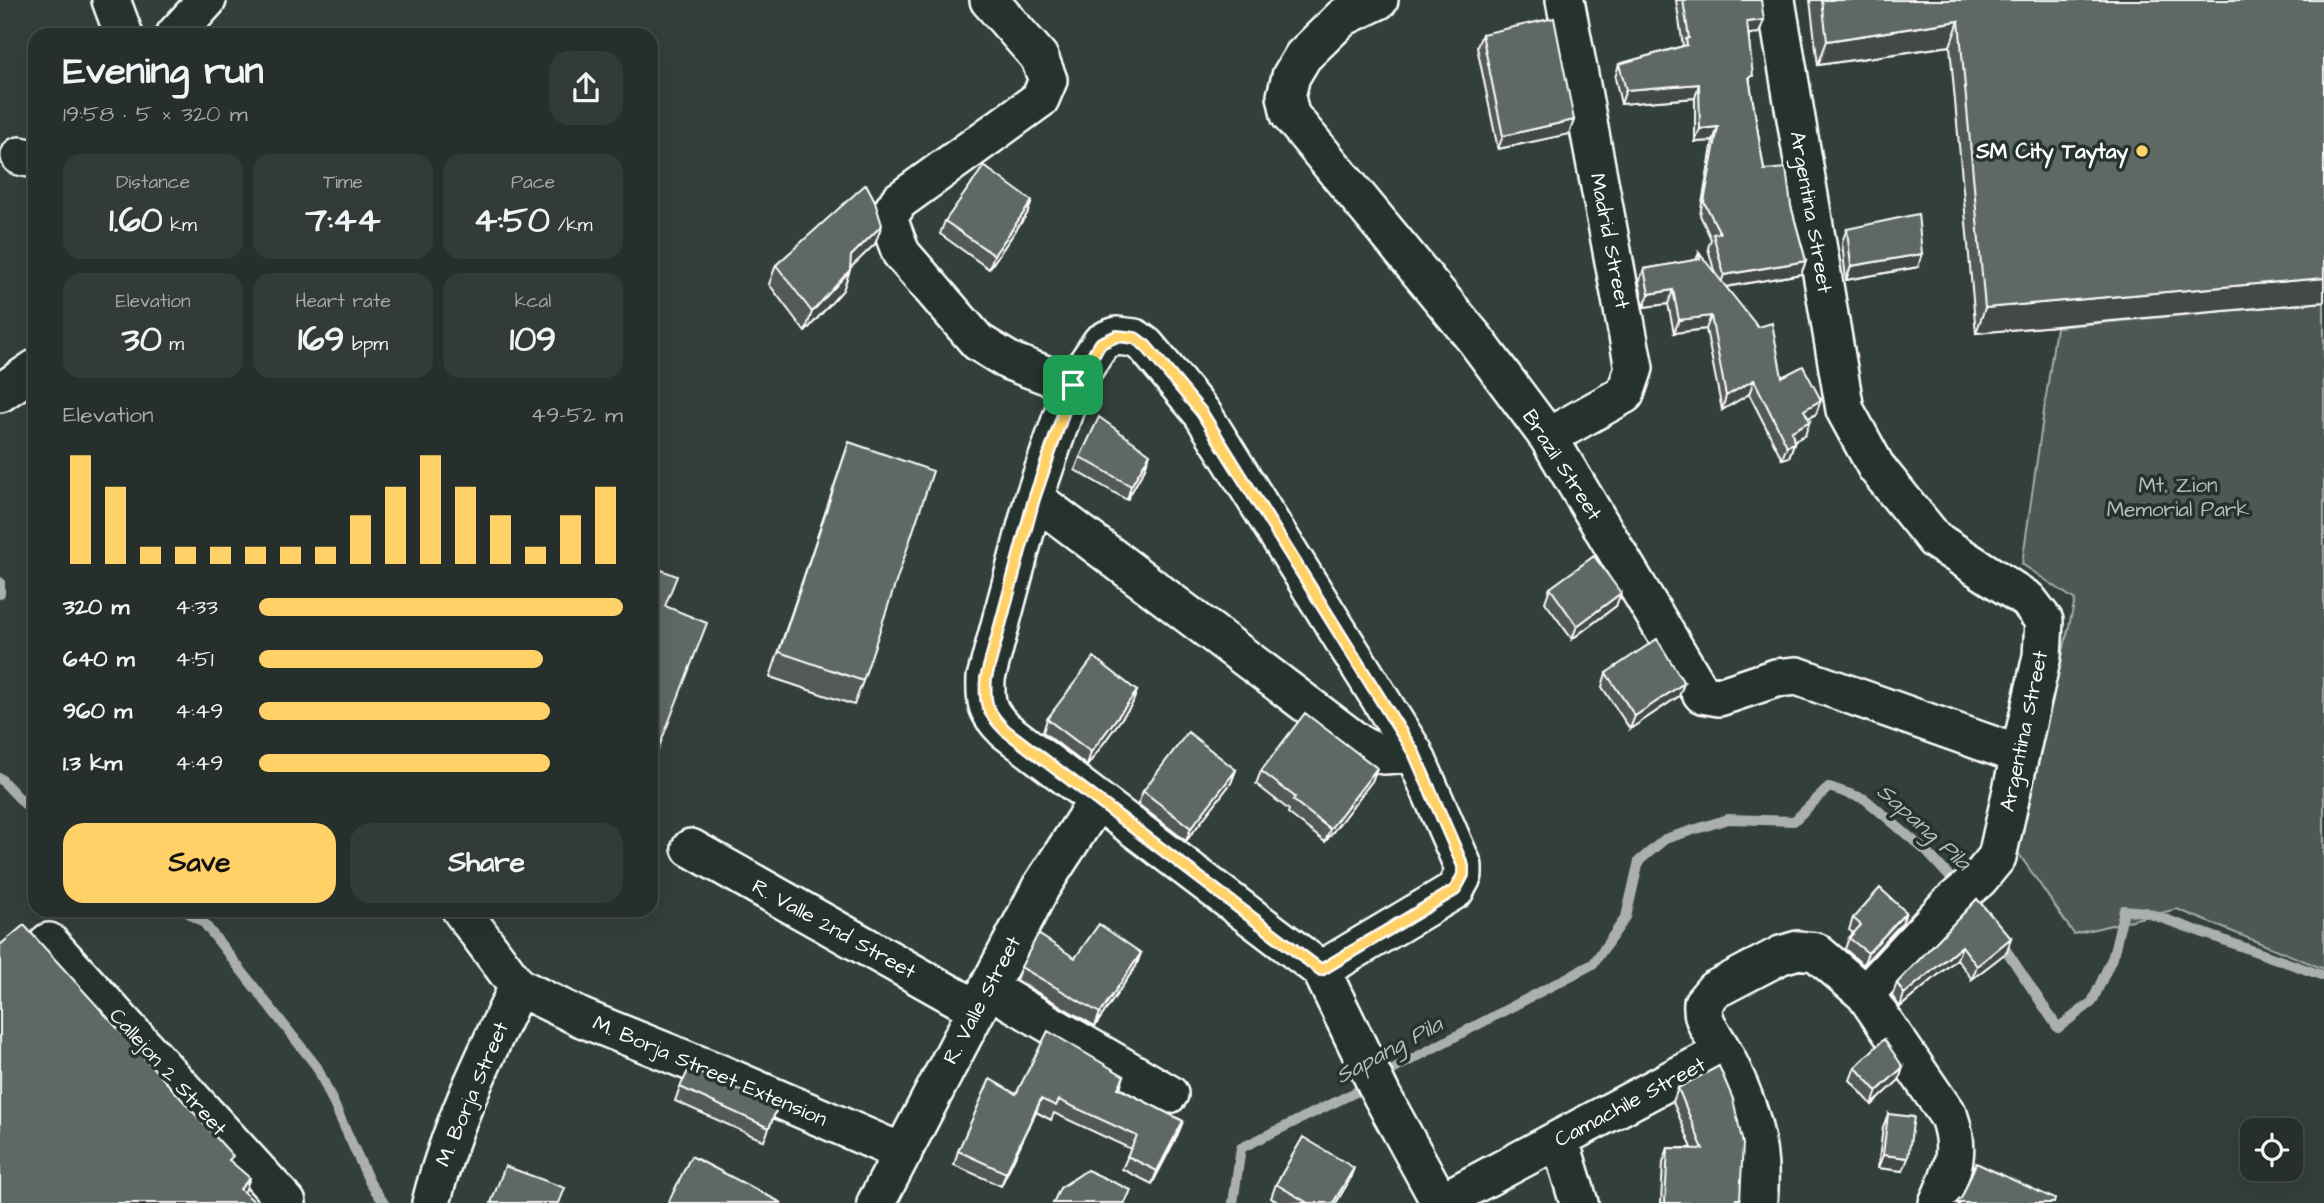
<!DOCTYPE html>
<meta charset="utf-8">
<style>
body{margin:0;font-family:"Architects Daughter",sans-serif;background:#323b38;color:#f1f3f6;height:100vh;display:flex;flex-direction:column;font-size:26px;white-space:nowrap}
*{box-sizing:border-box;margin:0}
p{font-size:23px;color:#a4a9a9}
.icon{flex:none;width:38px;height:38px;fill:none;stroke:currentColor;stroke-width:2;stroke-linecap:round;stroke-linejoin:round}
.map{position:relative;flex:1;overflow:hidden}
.drawer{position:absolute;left:28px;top:28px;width:630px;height:889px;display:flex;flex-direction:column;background:#262f2c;border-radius:21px;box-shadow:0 7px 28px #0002,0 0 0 2px #424a48}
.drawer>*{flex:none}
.tools{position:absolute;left:2240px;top:1118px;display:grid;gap:14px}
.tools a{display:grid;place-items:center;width:63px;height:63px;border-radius:14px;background:#262f2c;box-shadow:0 7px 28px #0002,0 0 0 2px #424a48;font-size:35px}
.pin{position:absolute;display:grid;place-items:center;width:60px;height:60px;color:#fff;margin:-30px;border-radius:14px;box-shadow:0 4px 10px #0006}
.round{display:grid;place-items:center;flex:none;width:74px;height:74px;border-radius:21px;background:#323b38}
.headline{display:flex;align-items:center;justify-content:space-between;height:119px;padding:0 35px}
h1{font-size:38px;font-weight:700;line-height:52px}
.metrics{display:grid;grid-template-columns:repeat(3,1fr);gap:10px;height:119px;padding:7px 35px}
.metrics div{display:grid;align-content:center;border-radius:18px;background:#323b38;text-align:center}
.metrics b{font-size:35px;font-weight:700}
.metrics small{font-size:19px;font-weight:400}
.metrics p{font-size:19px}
.chart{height:196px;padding:14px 35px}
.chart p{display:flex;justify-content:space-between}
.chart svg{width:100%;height:126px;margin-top:7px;stroke:#ffd166;stroke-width:6}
.button{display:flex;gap:14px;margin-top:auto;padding:14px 35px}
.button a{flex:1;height:80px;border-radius:21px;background:#ffd166;color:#111;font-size:28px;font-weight:700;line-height:80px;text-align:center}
.button a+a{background:#323b38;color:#f1f3f6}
ul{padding:0 35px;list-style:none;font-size:23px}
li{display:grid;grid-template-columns:112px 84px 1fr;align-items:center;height:52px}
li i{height:18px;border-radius:9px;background:#ffd166}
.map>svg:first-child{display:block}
.green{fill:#4d5853;stroke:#a6aca9;stroke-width:2}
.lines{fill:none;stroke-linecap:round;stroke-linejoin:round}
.stream{stroke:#abb0ae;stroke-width:10}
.minor-casing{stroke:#fff;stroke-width:42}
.minor{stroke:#26332d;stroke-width:37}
.wall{fill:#525a56;stroke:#fff;stroke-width:2}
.shaded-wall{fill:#424a46;stroke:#fff;stroke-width:2}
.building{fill:#5f6964;stroke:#fff;stroke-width:2}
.route-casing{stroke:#fff;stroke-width:14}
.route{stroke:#ffd166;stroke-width:9}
.poi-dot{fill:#ffd166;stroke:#26332d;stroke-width:2.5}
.labels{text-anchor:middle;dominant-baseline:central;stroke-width:7;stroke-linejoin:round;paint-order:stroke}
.poi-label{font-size:21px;font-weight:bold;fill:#fff;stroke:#26332d;text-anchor:end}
.street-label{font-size:21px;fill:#fff;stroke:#26332d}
.park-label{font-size:21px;fill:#b8bcba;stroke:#26332d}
.water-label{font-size:23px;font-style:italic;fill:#b9bdbc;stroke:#26332d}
</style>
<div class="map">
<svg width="2324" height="1203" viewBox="0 0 2324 1203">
<rect width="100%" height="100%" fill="#333f3a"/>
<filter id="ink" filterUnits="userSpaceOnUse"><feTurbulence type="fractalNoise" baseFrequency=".0143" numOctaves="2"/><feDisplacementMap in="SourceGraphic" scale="14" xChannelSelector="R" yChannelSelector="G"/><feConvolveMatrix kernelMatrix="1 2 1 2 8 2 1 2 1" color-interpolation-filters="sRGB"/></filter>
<g filter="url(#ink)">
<path class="green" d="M2324 302V969L2177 909 2074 934 2017 851 2075 600 2022 564 2056 327Z"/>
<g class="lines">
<path class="stream" d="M0 582V594
M0 778 35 815
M184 910 204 923 317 1067 370 1183 384 1203
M2000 941 2058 1028 2092 1002 2113 956 2124 910 2145 912 2324 976
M1233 1203 1241 1148 1362 1089 1403 1064 1593 964 1626 917 1639 861 1665 839 1728 819 1794 821 1829 787 1865 799 1927 852 1961 889"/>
<g class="minor-casing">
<path id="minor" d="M111 0 124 35
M989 0 1039 57 1048 80 1040 99 899 201 888 218 901 253 978 342 1009 361 1073 385
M1379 0 1343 17 1303 56 1291 76 1286 96 1290 115 1475 339 1548 437 1702 694 1719 697 1776 678 1797 676 2020 755
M1776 0 1845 410 1876 467 1935 540 2028 600 2044 621 2042 656 1997 857 1979 879 1947 906 1865 994
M175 35 207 0
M20 156 35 159
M0 393 35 369
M1548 437 1625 394 1634 368 1565 0
M1034 498 1362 746 1383 755 1414 753
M691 848 977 1009
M461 910 518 987 582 1018 721 1074 903 1153
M49 942 287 1203
M1321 970 1455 890 1463 875V866L1414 753 1202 413 1146 346 1135 338 1117 336 1108 339 1101 343 1073 385 1034 498 986 678C985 704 987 712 1005 730L1321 970 1382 1096 1440 1202
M988 988 1169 1094
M1560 1140 1579 1203
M431 1203C450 1127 484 1058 518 987
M876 1203 1041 887 1097 801
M1439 1203 1723 1052
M1758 1203C1764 1146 1749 1103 1723 1052 1715 1036 1701 1023 1703 1003L1714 990 1781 955 1798 950 1816 952 1865 994 1949 1117C1961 1152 1953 1170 1938 1203"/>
</g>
<use href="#minor" class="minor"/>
</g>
<path class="wall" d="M1676 0H1761L1759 33 1749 34 1750 83 1764 170 1791 206 1806 261 1801 274 1726 287 1782 377 1816 414 1808 418 1805 435 1794 441V443L1789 457 1782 459 1749 394 1722 410 1706 329 1674 333 1668 304 1644 307 1639 282 1644 269 1696 260 1699 253 1715 274 1708 248 1711 239 1700 215 1713 141 1695 142V98L1621 104 1615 78 1619 64 1683 46Z
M1810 0H2324V302L1976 333 1950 46 1818 65Z
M1482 34 1574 120 1569 134 1498 149 1477 47Z
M1032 201 1027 214 989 269 940 234 945 221Z
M1847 229 1918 267 1846 280 1842 242Z
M875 244 850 268 843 290 805 332 769 284 776 265Z
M849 442 863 681 854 705 770 677Z
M1080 457 1145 468 1127 500 1075 470Z
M1550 588 1616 606 1572 639 1545 602Z
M1606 673 1684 683 1679 696 1630 729 1602 687Z
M1137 691 1132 704 1087 766 1043 732 1047 719Z
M1377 768 1372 781 1325 842 1288 813 1289 810 1256 784 1261 771Z
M1236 770 1231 783 1186 841 1138 804 1143 791Z
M1977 899 2007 952 1972 979 1957 959 1900 1007 1892 996 1897 983Z
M1906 912 1902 923 1863 965 1845 949 1849 938 1853 933 1849 930 1853 918Z
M1141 953 1136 966 1095 1026 1016 980 1021 967 1075 958Z
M1855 1067H1903L1899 1080 1872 1105 1850 1080Z
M1124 1076 1120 1089 1183 1121 1178 1134 1152 1184 1122 1169 1131 1149 1054 1113 1051 1120 1036 1112 1001 1186 954 1165 958 1151 1016 1094Z
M680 1087 778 1106 764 1141 675 1101Z
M1678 1088 1740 1199 1739 1203H1661L1663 1162 1668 1148H1692L1673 1102Z
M1888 1114 1903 1171 1878 1168 1883 1127Z
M1349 1181 1336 1203H1280L1271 1198 1276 1184Z"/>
<path class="shaded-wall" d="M1764 20 1759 33 1742 35 1747 22Z
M1959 21 1950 46 1818 65 1827 41Z
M1699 84 1695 98 1621 104 1626 90Z
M1574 120 1569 134 1498 149 1503 136Z
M1718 127 1713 141 1695 142 1700 129Z
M1032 201 1027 214 989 269 994 255Z
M882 225 875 244 843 275 851 256Z
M1922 254 1918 267 1846 280 1851 266Z
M1806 261 1801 274 1719 288 1724 275Z
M850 270 843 290 805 332 812 312Z
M2324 278V302L1976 333 1985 308Z
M1673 290 1668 304 1644 307 1649 294Z
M1711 316 1706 329 1674 333 1679 320Z
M1754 380 1749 394 1722 410 1726 396Z
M1821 400 1816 414 1799 423 1804 410Z
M1810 421 1805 435 1787 444 1792 431Z
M1794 443 1789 457 1782 459 1787 446Z
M1150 454 1145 468 1127 500 1131 486Z
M1621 593 1616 606 1572 639 1577 626Z
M1684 683 1679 696 1630 729 1635 716Z
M1137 691 1132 704 1087 766 1091 752Z
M1377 768 1372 781 1325 842 1330 829Z
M1236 770 1231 783 1186 841 1191 828Z
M1906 912 1902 923 1863 965 1868 953Z
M2011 938 2007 952 1972 979 1977 966Z
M1962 946 1957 959 1900 1007 1904 994Z
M1141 953 1136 966 1095 1026 1100 1013Z
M1903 1067 1899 1080 1872 1105 1877 1091Z
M1041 1099 1036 1112 1001 1186 1006 1173Z
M1183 1121 1178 1134 1152 1184 1157 1171Z
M1883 1155 1908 1158 1903 1171 1878 1168Z
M1354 1168 1349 1181 1336 1203H1333Z
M250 1178 245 1191 235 1202 240 1189Z"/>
<path class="building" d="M1683 0H1761L1764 20 1747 22 1753 76 1749 77 1764 170 1786 168 1791 206 1806 261 1724 275 1713 234 1720 233 1704 202 1718 127 1700 129 1699 84 1626 90 1619 64 1687 45 1686 39 1689 38Z
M1822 0H2324V278L1985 308 1959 21 1827 41Z
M1554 18 1574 120 1503 136 1482 34Z
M984 166 1032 201 994 255 945 221Z
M866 184 874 199 882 225 851 256 850 270 812 312 776 265Z
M1918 214 1922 254 1851 266 1847 229Z
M1699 253 1758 327 1772 323 1782 377 1803 366 1821 400 1804 410 1810 421 1792 431 1794 443 1787 446 1754 380 1726 396 1711 316 1679 320 1673 290 1649 294 1644 269 1700 259Z
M1099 417 1150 454 1131 486 1080 457Z
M849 442 933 471 863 681 779 652Z
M1594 556 1621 593 1577 626 1550 588Z
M651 566 677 576 665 606 707 623 651 768Z
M1657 639 1684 683 1635 716 1606 673Z
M1094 657 1137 691 1091 752 1047 719Z
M1305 713 1377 768 1330 829 1293 800 1295 797 1261 771Z
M1188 732 1236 770 1191 828 1143 791Z
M1880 888 1906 912 1868 953 1849 938 1861 925 1853 918Z
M1977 899 2011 938 1977 966 1962 946 1904 994 1897 983Z
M1099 924 1141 953 1100 1013 1021 967 1038 934 1075 958Z
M24 925 233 1156 229 1160 250 1178 240 1189 256 1203H0V945Z
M1048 1031 1124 1076 1118 1088 1183 1121 1157 1171 1127 1156 1137 1136 1059 1100 1056 1106 1041 1099 1006 1173 958 1151 990 1079 1016 1094Z
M1884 1039 1903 1067 1877 1091 1855 1067Z
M1719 1066 1733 1099 1743 1144 1740 1199H1736L1735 1203H1665L1668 1148 1703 1149 1678 1088Z
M689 1069 778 1106 769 1128 680 1087Z
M1888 1114 1914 1117 1908 1158 1883 1155Z
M1303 1137 1354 1168 1333 1203H1308L1276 1184Z
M691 1156 782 1203H668Z
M1976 1163 2055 1199 2054 1203H1956L1962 1197Z
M505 1166 565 1188 559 1203H491Z
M1087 1170 1131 1190 1125 1203H1053L1060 1188Z"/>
</g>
<g class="lines" filter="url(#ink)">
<g class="route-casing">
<path id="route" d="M1117 336 1135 338 1146 346 1202 413 1414 753 1463 866V875L1455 890 1321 970 1005 730C987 712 984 704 986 678L1034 499 1073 385 1101 343Z"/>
</g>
<use href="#route" class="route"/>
</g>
<circle class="poi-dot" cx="2142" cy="151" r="7"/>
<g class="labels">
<g class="poi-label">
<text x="2128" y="151">SM City Taytay</text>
</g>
<g class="street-label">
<text transform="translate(1811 212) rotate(80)">Argentina Street</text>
<text transform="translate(1610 241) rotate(79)">Madrid Street</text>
<text transform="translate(1562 465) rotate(57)">Brazil Street</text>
<text transform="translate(2024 731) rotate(-78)">Argentina Street</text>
<text transform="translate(834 929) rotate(29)">R. Valle 2nd Street</text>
<text transform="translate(982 1000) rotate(-62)">R. Valle Street</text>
<text transform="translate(710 1071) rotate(23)">M. Borja Street Extension</text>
<text transform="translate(168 1072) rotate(48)">Callejon 2 Street</text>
<text transform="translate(472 1094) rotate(-67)">M. Borja Street</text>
<text transform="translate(1630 1102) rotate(-28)">Camachile Street</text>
</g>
<g class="park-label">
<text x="2178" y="485">Mt. Zion<tspan x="2178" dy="24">Memorial Park</tspan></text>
</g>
<g class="water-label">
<text transform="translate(1924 827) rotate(42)">Sapang Pila</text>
<text transform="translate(1389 1050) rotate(-28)">Sapang Pila</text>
</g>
</g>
</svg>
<div class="tools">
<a><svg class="icon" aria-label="locate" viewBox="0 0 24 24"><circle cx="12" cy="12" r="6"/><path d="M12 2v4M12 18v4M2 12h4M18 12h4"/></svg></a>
</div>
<div class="pin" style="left:1073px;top:385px;background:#1e9e55"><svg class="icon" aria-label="arrive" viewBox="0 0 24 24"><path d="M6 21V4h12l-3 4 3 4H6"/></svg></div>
<section class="drawer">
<div class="headline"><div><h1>Evening run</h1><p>19:58 · 5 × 320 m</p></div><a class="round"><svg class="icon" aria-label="share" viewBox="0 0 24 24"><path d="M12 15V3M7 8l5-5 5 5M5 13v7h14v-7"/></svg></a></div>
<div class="metrics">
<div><p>Distance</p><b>1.60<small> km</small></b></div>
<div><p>Time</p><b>7:44</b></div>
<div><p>Pace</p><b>4:50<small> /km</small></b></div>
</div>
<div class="metrics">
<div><p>Elevation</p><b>30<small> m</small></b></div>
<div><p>Heart rate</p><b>169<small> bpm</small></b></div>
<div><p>kcal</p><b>109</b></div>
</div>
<div class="chart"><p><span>Elevation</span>49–52 m</p>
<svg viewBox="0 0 160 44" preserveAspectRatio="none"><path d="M5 44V6M15 44V17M25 44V38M35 44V38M45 44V38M55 44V38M65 44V38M75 44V38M85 44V27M95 44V17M105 44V6M115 44V17M125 44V27M135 44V38M145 44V27M155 44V17"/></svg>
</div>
<ul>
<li><b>320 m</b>4:33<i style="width:100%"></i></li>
<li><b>640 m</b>4:51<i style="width:78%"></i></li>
<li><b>960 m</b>4:49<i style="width:80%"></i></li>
<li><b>1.3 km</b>4:49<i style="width:80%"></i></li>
</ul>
<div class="button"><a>Save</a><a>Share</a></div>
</section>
</div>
